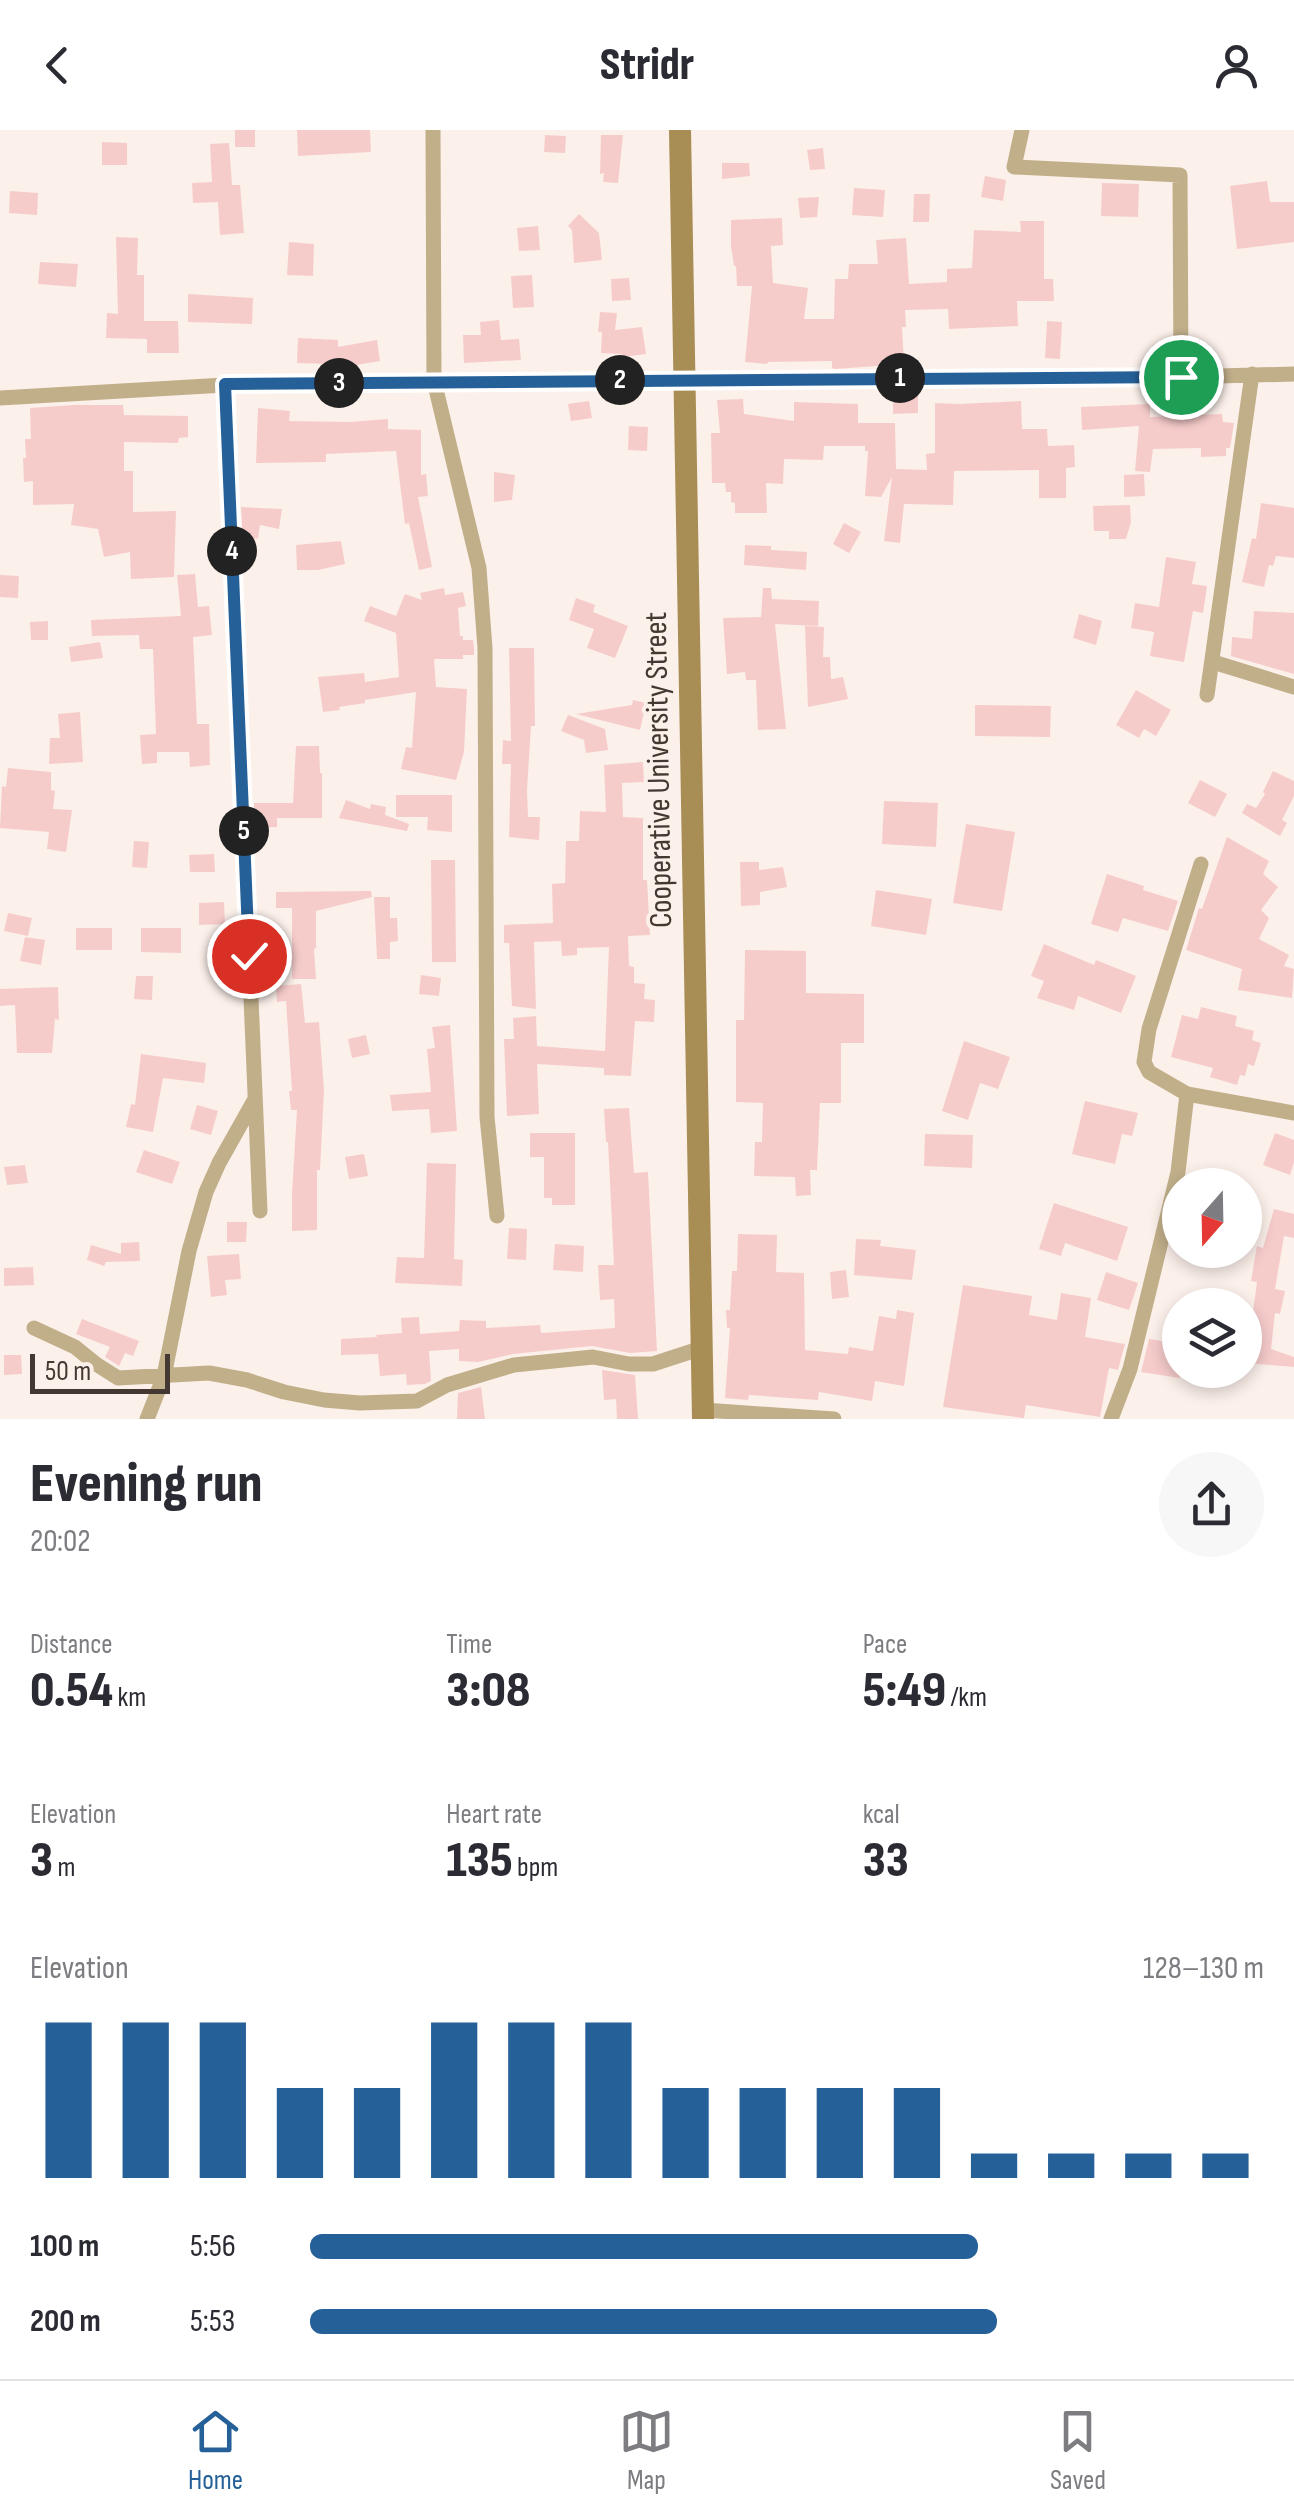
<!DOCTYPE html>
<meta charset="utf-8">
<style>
body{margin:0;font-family:"Sofia Sans Condensed",sans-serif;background:#f7f7f7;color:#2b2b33;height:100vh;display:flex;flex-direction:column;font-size:38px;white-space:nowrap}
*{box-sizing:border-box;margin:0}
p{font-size:32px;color:#7c7c81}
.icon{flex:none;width:55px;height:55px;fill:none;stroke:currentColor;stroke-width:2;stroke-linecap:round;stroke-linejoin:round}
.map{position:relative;height:1289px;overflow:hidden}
.drawer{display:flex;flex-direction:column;background:#fff;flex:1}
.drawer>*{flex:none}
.needle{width:65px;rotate:200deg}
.fabs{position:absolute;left:1162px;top:1038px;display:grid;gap:20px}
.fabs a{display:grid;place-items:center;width:100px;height:100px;border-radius:50%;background:#fff;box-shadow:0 5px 15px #0003;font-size:50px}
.scale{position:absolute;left:30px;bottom:25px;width:140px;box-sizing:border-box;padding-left:10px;border:5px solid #443932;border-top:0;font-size:28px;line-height:35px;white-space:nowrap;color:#443932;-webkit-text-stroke:8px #fcf0ea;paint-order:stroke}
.pin{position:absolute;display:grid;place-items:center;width:85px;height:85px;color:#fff;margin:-42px;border:5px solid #fff;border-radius:50%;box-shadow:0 2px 10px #0007}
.km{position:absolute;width:50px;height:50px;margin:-25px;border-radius:50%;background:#222;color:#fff;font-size:28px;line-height:50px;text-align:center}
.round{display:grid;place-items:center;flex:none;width:105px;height:105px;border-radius:52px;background:#f7f7f7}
.head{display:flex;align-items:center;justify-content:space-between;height:170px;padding:0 30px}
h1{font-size:55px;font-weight:800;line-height:75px}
.stats{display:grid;grid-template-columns:repeat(3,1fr);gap:15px;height:170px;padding:10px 30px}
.stats div{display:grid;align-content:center}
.stats b{font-size:50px;font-weight:800}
.stats small{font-size:28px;font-weight:400}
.stats p{font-size:28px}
.chart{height:280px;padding:20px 30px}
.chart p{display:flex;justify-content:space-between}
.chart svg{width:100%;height:180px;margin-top:10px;stroke:#266098;stroke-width:6}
ul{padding:0 30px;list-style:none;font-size:32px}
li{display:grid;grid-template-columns:160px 120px 1fr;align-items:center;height:75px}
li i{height:25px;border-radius:12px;background:#266098}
header{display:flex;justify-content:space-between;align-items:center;height:130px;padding:0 30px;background:#fff;font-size:45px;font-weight:800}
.tab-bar{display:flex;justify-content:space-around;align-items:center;height:140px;border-top:2px solid #e1e1e2;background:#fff;font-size:28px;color:#7c7c81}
.tab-bar a{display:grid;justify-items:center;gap:5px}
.tab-bar .current{color:#266098}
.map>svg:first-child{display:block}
.building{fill:#f6cccb}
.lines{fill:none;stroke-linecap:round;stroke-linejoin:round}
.street{stroke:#c1af8a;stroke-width:15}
.secondary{stroke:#a88d54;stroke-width:22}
.route-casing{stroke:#fff;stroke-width:20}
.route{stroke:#266098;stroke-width:12}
.labels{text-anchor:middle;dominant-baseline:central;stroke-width:8;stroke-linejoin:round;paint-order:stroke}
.street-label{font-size:32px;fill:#443932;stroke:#fcf0ea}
</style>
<header><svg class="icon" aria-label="back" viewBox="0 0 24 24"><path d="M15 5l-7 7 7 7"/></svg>Stridr<svg class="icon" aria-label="person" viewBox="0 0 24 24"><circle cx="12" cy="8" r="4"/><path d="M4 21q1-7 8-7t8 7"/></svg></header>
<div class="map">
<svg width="1294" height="1289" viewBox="0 0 1294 1289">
<rect width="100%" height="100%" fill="#fcf0ea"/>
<path class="building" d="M235 0H255V17H235Z
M297 0H370L371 22 298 26Z
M545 5 566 6 565 23 544 22Z
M601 5H623L618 53 603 52 604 43 600 44Z
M102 12 127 13V35H102Z
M229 13 232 55H240L244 103 220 105 218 72 193 73 192 53 212 52 210 14Z
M823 18 825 39 810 40 807 20Z
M722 33H749L750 46 722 49Z
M985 46 1006 50 1003 71 981 67Z
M1267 51 1270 72H1294V112L1237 119 1230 56Z
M1102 53 1139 54 1138 87 1101 86Z
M854 58 885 60 883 87 852 85Z
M10 61 38 63 37 85 9 83Z
M914 64H930L929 92H913Z
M819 67 817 87 800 88 798 68Z
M579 84 599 103 602 130 574 133 572 100 568 96Z
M782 88 783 115 771 116 773 153 808 158 804 189H834L835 149H848L849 134H878L876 110 906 108 909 154 947 152V139L972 138 974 100 1021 102 1020 91H1044V149H1053L1054 171H1017L1018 196 949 199 948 179 905 180 906 197H902L904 234 835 239 832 238V231L768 232 767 234 745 232 752 156H737L736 136H734L731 116V90Z
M538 96 540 120 519 121 517 98Z
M116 107 138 108 137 145H144V191H178L179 223H147V209L106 208 107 183 118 184Z
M289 112 314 114 313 146 287 145Z
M40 132 78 134 76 157 38 154Z
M532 145 534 177 513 178 511 146Z
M629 148 631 170 612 171 611 149Z
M188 164 253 168 252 194 188 192Z
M600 182 617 183 615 200 642 197 646 224 622 227V224L601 223 602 202H598Z
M499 190 501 210 519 209 521 230 464 233 463 205H481L480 192Z
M1047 191 1062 192 1060 229 1045 228Z
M298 208 338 210V217L377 210 380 231 356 235 297 233Z
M893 264H918V283L893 284Z
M743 269 744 284 794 291V272L858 274V293H895L896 339 927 340 926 324 935 323V273L960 274 1021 271 1022 299H1047L1048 316 1074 315 1075 337 1066 338V368H1039V340L954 341 953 375 904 374 900 413 884 411 892 347 881 367 865 366 868 321H865V316H824L823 330 784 329 783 354 766 353 767 383H735V373L731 372V362H726L725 353H712L711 303H720L717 270Z
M589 271 592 288 571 291 568 274Z
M1150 274V287L1222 284 1223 292 1234 293 1230 318H1226V326L1201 327V318L1153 319 1150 342 1135 341 1139 296 1082 300 1081 277Z
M74 275H123L124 285 188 286V307L179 308 178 313 124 312V341H133V382L176 381 174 447 131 449 130 422 104 427 98 399 71 395 74 374 33 375V351L24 352 23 328H26L25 309H31L30 278Z
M258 278 290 281 289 291 350 292 388 289V299L421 300V345L426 344 428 366 418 367 432 437 419 440 409 393 405 394 396 321 326 324V332L256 333Z
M629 296 648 297 647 321 628 320Z
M494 342 515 345 512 370 494 372Z
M1144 344 1145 366 1124 367V345Z
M1261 373 1294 378V428L1276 426 1273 436 1269 435 1264 457 1242 452 1252 408 1256 409Z
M1130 375 1131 392 1126 409H1109V401H1094L1093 376Z
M241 377 282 379 279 399 260 395 258 409 255 408 254 429 244 428Z
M844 393 861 402 849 423 833 414Z
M341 411 345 434 318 440H297L296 415Z
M745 415 771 416V420L807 422 806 440 744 435Z
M1166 427 1196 432 1192 454 1207 456 1203 483 1193 481 1184 532 1150 526 1154 502 1131 498 1135 473 1159 477Z
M195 444 198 477 209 476 212 505 193 507 197 594H209L210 635 190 637 189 622H157V633L142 634 140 605 156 604 153 519H140L139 505 92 506 91 490 181 486 177 445Z
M0 445 19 446 18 468 0 467Z
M444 458 445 465 463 462 466 476 458 478 460 506H463V510H473L474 518V525H463V529H434L436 557 467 559 464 622 456 650 401 639 406 617 412 618 416 562 365 570V573L339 577 340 580 323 582 318 547 364 543 365 552 399 547 396 503 364 491 370 476 396 486 405 464 422 470 420 463Z
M763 458H771L772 469 819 471 818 496 775 494 786 599 758 600 756 550H746L745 542 727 544 723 488 761 487Z
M576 468 595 475 593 482 628 496 615 528 587 518 594 499 569 490Z
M1254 481 1294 483V544L1231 526 1232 507 1252 509Z
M1079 484 1102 491 1096 515 1073 508Z
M48 491V510H31L30 492Z
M805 496 824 497 823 527H830L831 549 843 547 848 569 808 577Z
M100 512 103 528 71 532 69 517Z
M509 518H534L535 596H531L527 660 528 687H540L539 710 509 707 511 634H502L503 610 511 611Z
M1136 560 1171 580 1156 606 1144 599 1139 608 1116 595Z
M633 570 646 573 640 600 576 584 632 575Z
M975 575 1051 576 1050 607 975 606Z
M80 582 83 632 49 634 50 608H60L58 584Z
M568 585 605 599 608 620 586 623 584 610 561 601Z
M296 616H319L320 643H322V688H277V697L255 698 254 673H293Z
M643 632 644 652 622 653 623 687 643 688V750H647L650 805 628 806 629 836 634 837V853L645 854 644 869 655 870 654 892 635 891 631 946 604 945V938L537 934 539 984 507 986 504 909H514L513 888 536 886 537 916 605 921 609 817 577 818V825L562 826 561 811 534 812 536 879 512 876 509 813H504V795L553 793 552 754 565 753 566 711H579L580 681 606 682 604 635Z
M8 638 51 642V660L55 661 53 679 72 680 66 722 47 719 49 702 0 698 2 656 6 657Z
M1273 641 1294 651V666L1282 690 1287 693 1280 706 1242 683 1247 674 1256 678 1265 664 1263 662Z
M1200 650 1227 664 1215 687 1188 673Z
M396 665H452V702L427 700 428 687H396Z
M346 670 370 679 371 674 386 677 385 685 409 694 407 701 339 688Z
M884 671 938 673 936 717 882 714Z
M966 694 1015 702 1002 781 953 773Z
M1227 707 1269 731 1263 744 1278 757 1261 780 1269 788 1259 809 1289 825 1284 836 1294 839 1292 868 1238 860 1242 839 1186 820 1199 778 1202 779Z
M134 711 149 712 147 738 132 737Z
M214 724 215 742H190L189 725Z
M431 730H455L456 832H432Z
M740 732H759V740L783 737 787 757 760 762V775L741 776Z
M1107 744 1144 756 1143 760 1178 771 1168 801 1123 788 1118 802 1091 794Z
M876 760 932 769 926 805 871 796Z
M371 761 372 767 316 781V818L314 819 316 849H292V778H276V762Z
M374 767H390V788H397L398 811 390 812V829H377Z
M224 772 225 794 199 795V773Z
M8 783 32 788 28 806 4 801Z
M76 798H112V820H76Z
M141 798H181V823L141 822Z
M25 807 45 810 41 835 20 831Z
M1044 814 1094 835 1096 830 1136 846 1121 883 1078 866 1074 880 1037 868 1044 851 1031 846Z
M745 820 806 821V863L864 864V913H841V973H820L817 1040H810L811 1065 796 1066 795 1047 754 1046 755 1012H762L763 973 736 972V890H744Z
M421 845 441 848 439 866 419 864Z
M136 846H153L152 870 134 869Z
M301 854 305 893 319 892 324 960 320 1040H317V1100L292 1101V1063L297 980H291L289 961H292L286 871 277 872 276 856Z
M58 857 59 890 55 889 52 923H17L15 875 0 876V859Z
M1201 877 1237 886 1235 896 1254 901 1252 910 1261 913 1254 936 1248 934 1245 946 1240 945 1237 955 1210 947 1213 938 1171 927 1182 885 1198 889Z
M450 895 457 1001 431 1003 429 979 392 981 390 965 431 962 427 919 435 918 432 897Z
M366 905 370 924 352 928 348 909Z
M964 911 1010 927 998 959 980 953 968 990 942 981Z
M141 924 206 933 204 953 163 948 153 1002 126 997 131 974 135 975Z
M1085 971 1138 983 1132 1006 1122 1004 1115 1034 1072 1024Z
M197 975 218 981 211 1005 190 999Z
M629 978 634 1043 648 1042 657 1221 630 1223 592 1216 513 1224 478 1232 459 1231V1219L429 1221 431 1251 425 1254 407 1255 406 1244 380 1246 378 1224 341 1225V1209L377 1207 376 1205 402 1203 401 1188 419 1187 420 1204 459 1201 460 1190 486 1191V1198L540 1195 541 1203 615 1198 614 1169 600 1170 598 1135H614L608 1012H606L604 979Z
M530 1003H575V1075H552V1068H544V1027H530Z
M1275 1003 1294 1010V1032L1290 1045 1263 1035Z
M925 1004 973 1005 972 1038 924 1036Z
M144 1020 180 1032 172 1054 136 1042Z
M364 1024 368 1046 349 1049 345 1027Z
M427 1033 456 1034 454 1129 463 1130 462 1156 395 1153 397 1127 424 1128Z
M25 1035 28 1053 7 1055 4 1037Z
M1054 1073 1128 1097 1117 1131 1065 1113 1061 1126 1039 1119Z
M1274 1079 1294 1084V1108L1284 1106 1275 1159 1285 1161 1280 1184 1275 1183 1271 1219 1294 1227V1237L1245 1233V1213H1249L1257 1152 1251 1151 1257 1116 1263 1118Z
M227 1092H247L246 1112H227Z
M509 1098 527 1099 526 1130 507 1129Z
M738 1104 777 1105 776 1142 804 1143 805 1220 848 1224 849 1217 873 1221 879 1186 896 1189 897 1180 914 1183 904 1256 875 1251 872 1271 819 1262 818 1270 749 1265 748 1270 725 1268 730 1198H727L726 1180H730L732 1141H737Z
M856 1109 881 1110 880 1116 916 1120 912 1150 854 1145Z
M139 1112 140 1131 106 1132 104 1136 87 1130 91 1115 121 1124V1113Z
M555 1114 584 1116 583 1142 553 1140Z
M239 1124 241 1149 225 1150 227 1165 211 1167 207 1126Z
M33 1137 34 1155 4 1156V1138Z
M846 1140 849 1167 832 1169 830 1142Z
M1106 1142 1138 1153 1129 1180 1097 1170Z
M963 1155 1032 1166 1029 1185 1057 1190 1061 1163 1091 1168 1085 1207 1125 1214 1118 1240 1109 1238 1100 1287 1026 1275 1024 1288 943 1277Z
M82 1189 139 1211 133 1226 125 1223 119 1236 105 1227 110 1217 76 1204Z
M1149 1209 1180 1214V1248L1141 1242Z
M4 1225H21L22 1244 4 1245Z
M602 1240 635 1245 638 1289H617L616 1269 604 1270Z
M481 1257 485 1289H457L458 1263Z"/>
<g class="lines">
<path class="street" d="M433 0 434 251 479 438 485 518 487 987 497 1086
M1022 0 1014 37 1180 45 1181 247
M225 255 260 1081
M0 268 225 255 1181 247 1294 244
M1213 532 1294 557
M1207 565 1252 244
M1201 734 1149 899 1144 932 1149 942 1187 964 1294 983
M34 1198 75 1217 96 1234 118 1248 209 1243 247 1250 284 1262 324 1270 360 1273 417 1271 447 1255 514 1235 593 1227 629 1234H653L702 1218
M704 1280 834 1289
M147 1289 164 1246 189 1121 206 1062 219 1033 255 969
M1111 1289 1130 1239 1178 1042 1187 964"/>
<path class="secondary" d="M680 0 703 1289"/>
</g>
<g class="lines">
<g class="route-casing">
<path id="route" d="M249 826 225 254 1181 247"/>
</g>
<use href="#route" class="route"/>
</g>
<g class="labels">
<g class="street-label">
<text transform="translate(659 640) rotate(-91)">Cooperative University Street</text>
</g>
</g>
</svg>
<div class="fabs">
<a><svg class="needle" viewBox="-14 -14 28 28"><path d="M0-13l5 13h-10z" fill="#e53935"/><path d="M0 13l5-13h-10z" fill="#7c7c81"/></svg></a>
<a><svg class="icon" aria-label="layers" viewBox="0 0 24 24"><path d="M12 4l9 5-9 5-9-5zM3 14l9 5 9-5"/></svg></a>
</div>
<div class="scale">50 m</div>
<div class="pin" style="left:1181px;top:247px;background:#1e9e55"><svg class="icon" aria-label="arrive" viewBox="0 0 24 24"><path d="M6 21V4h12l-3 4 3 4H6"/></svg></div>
<div class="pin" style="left:249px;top:826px;background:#d93025"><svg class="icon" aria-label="check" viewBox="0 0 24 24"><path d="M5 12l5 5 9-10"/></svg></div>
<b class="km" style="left:900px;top:248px">1</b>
<b class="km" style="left:620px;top:250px">2</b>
<b class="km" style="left:339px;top:253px">3</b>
<b class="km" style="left:232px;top:421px">4</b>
<b class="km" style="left:244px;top:701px">5</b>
</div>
<section class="drawer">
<div class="head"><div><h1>Evening run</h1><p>20:02</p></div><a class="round"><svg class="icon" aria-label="share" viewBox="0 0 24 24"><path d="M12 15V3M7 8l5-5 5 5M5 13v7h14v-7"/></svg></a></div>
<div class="stats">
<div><p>Distance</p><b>0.54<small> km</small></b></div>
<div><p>Time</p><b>3:08</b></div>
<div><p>Pace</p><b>5:49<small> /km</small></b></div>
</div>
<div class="stats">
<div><p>Elevation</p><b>3<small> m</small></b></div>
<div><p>Heart rate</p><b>135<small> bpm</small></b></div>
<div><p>kcal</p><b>33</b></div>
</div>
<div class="chart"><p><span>Elevation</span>128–130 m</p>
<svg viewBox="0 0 160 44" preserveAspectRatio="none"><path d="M5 44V6M15 44V6M25 44V6M35 44V22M45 44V22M55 44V6M65 44V6M75 44V6M85 44V22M95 44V22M105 44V22M115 44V22M125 44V38M135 44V38M145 44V38M155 44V38"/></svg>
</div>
<ul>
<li><b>100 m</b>5:56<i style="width:70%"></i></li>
<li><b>200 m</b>5:53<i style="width:72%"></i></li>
</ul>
</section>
<nav class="tab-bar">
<a class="current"><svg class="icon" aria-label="home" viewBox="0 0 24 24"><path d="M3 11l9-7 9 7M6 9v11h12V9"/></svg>Home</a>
<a><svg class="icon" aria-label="map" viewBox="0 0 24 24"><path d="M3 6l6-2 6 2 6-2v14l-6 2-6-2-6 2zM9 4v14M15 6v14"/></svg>Map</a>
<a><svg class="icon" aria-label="saved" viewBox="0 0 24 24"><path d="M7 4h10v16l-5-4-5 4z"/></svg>Saved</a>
</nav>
